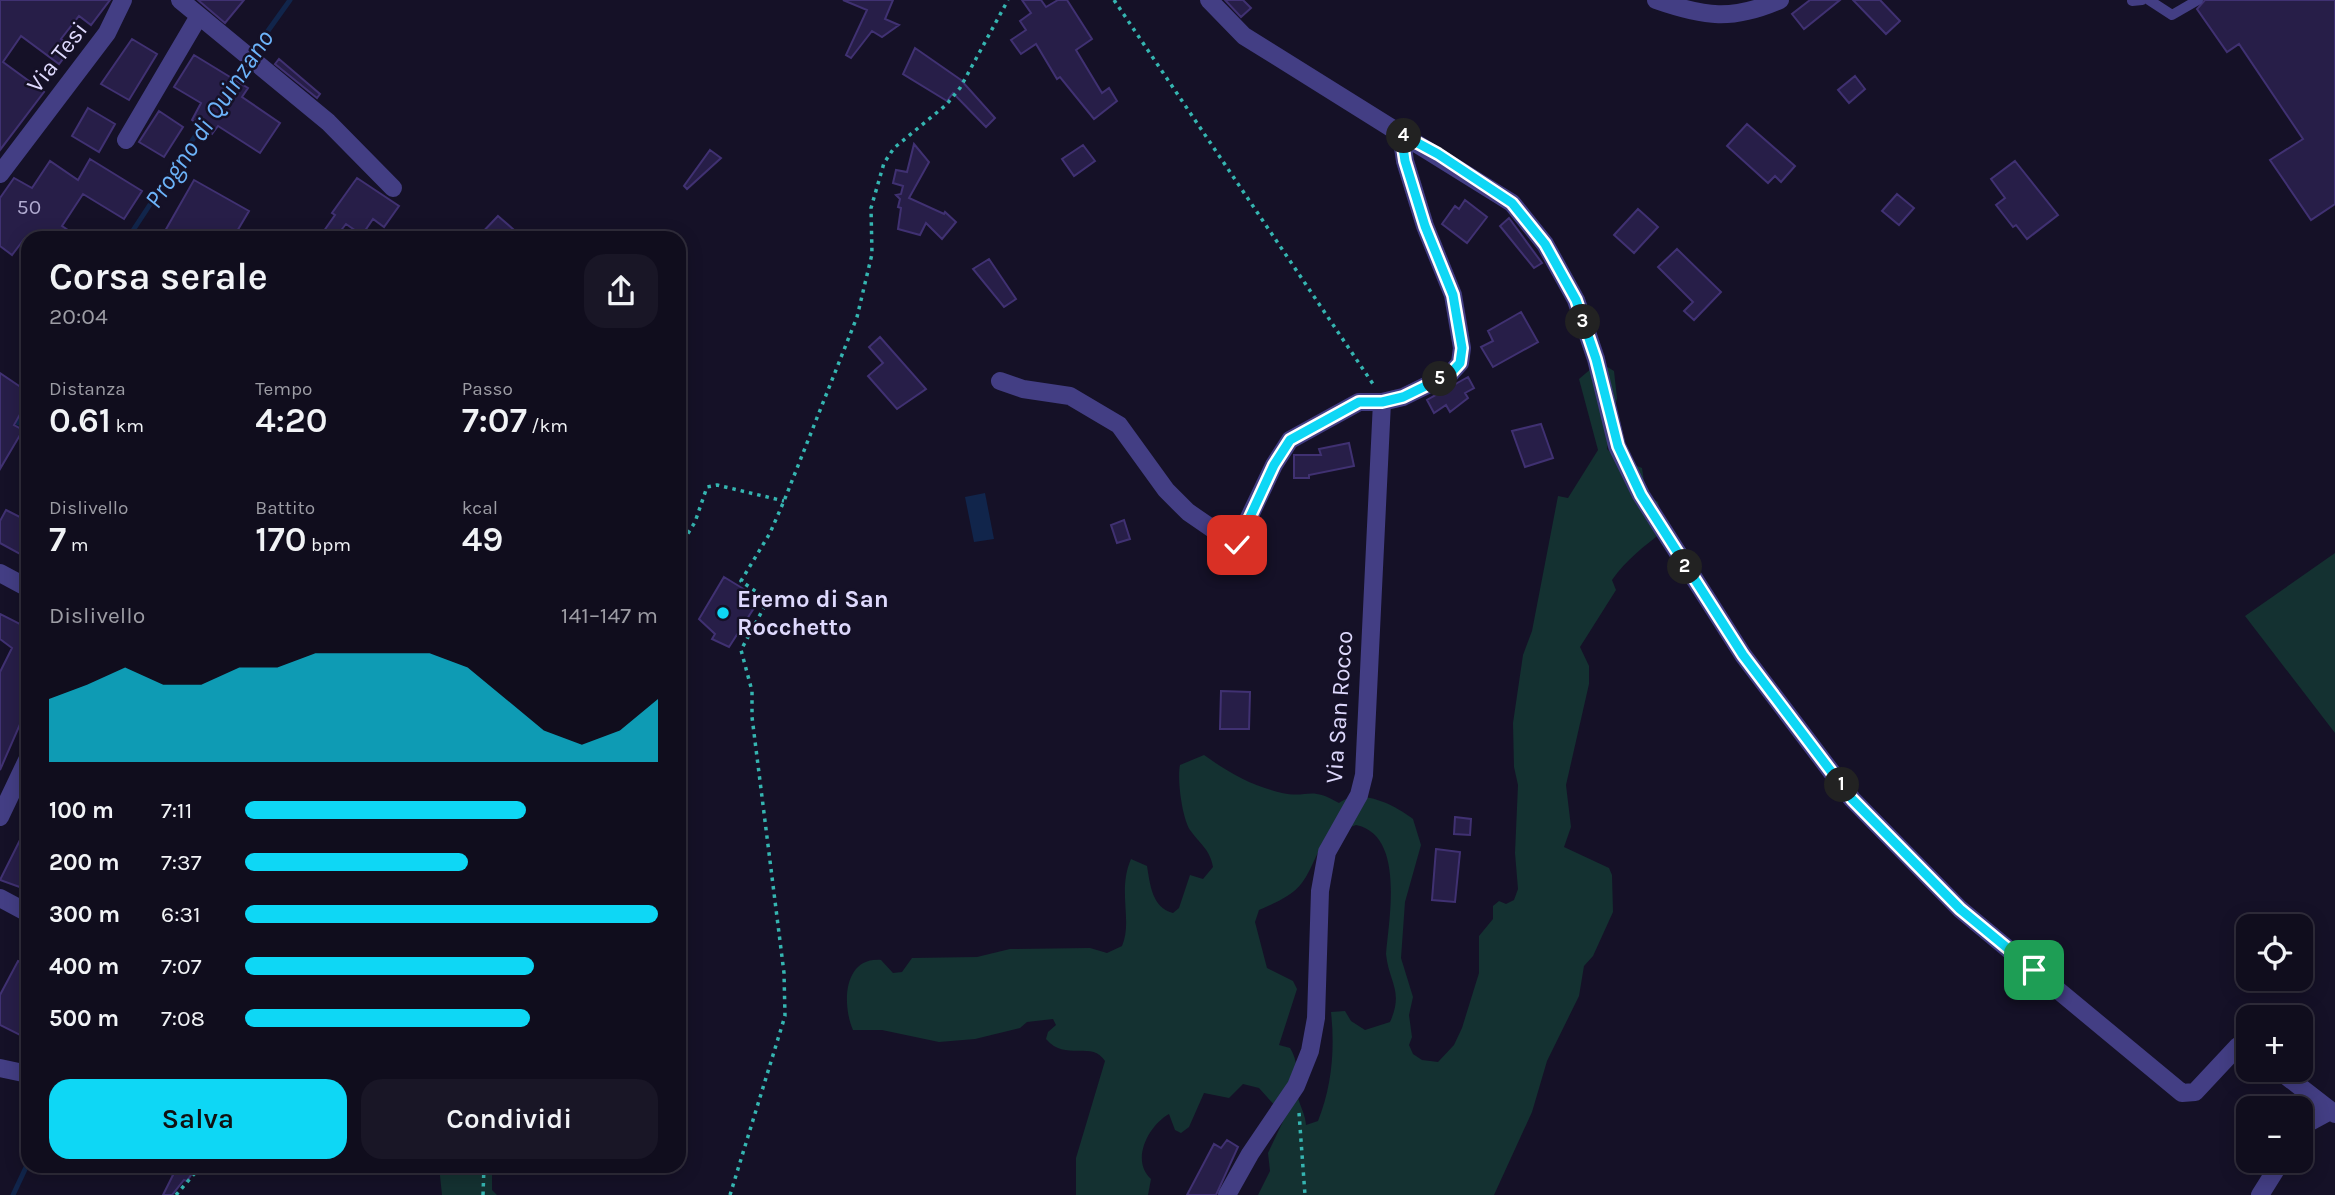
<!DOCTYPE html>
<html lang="it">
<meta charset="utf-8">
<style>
body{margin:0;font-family:Karla,sans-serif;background:#191626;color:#f1f3f6;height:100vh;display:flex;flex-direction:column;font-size:26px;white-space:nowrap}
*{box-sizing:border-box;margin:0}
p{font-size:23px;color:#9c9ca4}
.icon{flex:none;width:38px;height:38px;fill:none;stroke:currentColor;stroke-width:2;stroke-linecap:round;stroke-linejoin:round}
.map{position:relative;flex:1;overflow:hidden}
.sheet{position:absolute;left:21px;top:231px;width:665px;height:942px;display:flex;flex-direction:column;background:#100d1d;border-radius:21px;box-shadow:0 4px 18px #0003,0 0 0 2px #302d3b}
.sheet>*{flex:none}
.controls{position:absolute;left:2236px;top:914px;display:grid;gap:14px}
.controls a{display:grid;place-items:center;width:77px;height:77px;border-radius:14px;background:#100d1d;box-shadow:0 4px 18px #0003,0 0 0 2px #302d3b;font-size:35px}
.pin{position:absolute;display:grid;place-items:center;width:60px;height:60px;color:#fff;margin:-30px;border-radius:14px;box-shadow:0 4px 10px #0006}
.km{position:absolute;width:35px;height:35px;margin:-18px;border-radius:50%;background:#222;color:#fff;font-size:19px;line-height:35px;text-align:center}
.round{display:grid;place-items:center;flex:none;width:74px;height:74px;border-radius:21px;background:#191626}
.summary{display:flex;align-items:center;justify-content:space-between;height:119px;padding:0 28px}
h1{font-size:38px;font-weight:600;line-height:52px}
.figures{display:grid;grid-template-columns:repeat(3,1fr);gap:10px;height:119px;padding:7px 28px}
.figures div{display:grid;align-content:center}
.figures b{font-size:35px;font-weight:600}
.figures small{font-size:19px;font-weight:400}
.figures p{font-size:19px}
.chart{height:196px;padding:14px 28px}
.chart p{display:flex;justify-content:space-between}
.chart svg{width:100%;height:126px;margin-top:7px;fill:#0ed7f5;opacity:.7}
.action{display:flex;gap:14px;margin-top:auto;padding:14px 28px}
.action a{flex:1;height:80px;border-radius:21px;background:#0ed7f5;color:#111;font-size:28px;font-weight:600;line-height:80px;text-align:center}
.action a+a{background:#191626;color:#f1f3f6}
ul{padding:0 28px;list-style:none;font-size:23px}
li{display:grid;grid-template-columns:112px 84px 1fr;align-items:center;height:52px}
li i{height:18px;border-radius:9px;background:#0ed7f5}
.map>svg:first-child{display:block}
.green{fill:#143131;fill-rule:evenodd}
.water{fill:#11254b}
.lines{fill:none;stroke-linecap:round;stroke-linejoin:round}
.stream{stroke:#11254b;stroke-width:5}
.building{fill:#271e48;stroke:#403172;stroke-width:2}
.path{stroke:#35b5b1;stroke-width:3.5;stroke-dasharray:3.5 5;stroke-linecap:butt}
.service{stroke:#433e84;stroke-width:10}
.minor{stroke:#433e84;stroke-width:18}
.tertiary{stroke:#433e84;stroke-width:18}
.route-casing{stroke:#fff;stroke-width:14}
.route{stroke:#0ed7f5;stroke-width:9}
.poi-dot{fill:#0ed7f5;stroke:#151127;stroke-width:2.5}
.labels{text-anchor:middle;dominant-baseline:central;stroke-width:5;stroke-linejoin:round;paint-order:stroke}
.number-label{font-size:21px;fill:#b0aad0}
.street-label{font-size:24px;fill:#ded9fd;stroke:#151127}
.poi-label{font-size:24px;font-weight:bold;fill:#ded9fd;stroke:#151127;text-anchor:start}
.water-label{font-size:26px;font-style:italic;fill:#6cb3f9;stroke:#151127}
</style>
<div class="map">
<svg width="2335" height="1195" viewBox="0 0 2335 1195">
<rect width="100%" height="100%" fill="#151127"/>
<path class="green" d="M1599 362 1614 371 1617 398 1607 449 1617 458 1642 468 1646 494 1658 502 1664 531C1644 546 1626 560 1612 580L1616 590 1580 647 1589 666V684L1566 785 1571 827 1564 847 1609 868 1612 875 1613 912 1593 956 1584 966 1579 996 1547 1061 1532 1112 1494 1195H1258L1270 1171 1268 1153 1285 1117 1259 1088 1243 1084 1229 1098 1204 1093 1189 1127 1181 1133 1175 1130 1169 1114C1149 1125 1130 1160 1151 1179L1148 1195H1076V1158L1105 1061C1092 1040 1065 1062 1046 1039L1048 1032 1056 1025 1053 1019 1027 1022 1020 1028 975 1039 939 1042 882 1030H853C842 1005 843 957 881 960L893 973 902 972 912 958 977 957 1010 949 1090 948 1107 953 1122 946C1133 921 1117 891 1131 859L1147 866C1150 884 1152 908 1173 913L1179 908 1190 875 1203 879 1213 867C1210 849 1199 843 1190 830 1182 817 1177 779 1180 765L1204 755C1229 773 1252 786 1282 793 1309 799 1308 785 1339 803 1360 787 1395 805 1413 819L1421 845 1405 902 1401 958 1413 997 1409 1015 1412 1037 1409 1045 1413 1054 1422 1060 1438 1062 1454 1045 1462 1028 1479 973V936L1493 919V906L1499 901 1506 904 1514 900 1518 889 1515 853 1518 785 1514 767 1513 723 1523 655 1532 631 1558 496 1568 498 1598 450 1579 379ZM1356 825C1405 835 1389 918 1386 954 1389 983 1404 991 1390 1022L1365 1030 1351 1021 1345 1011 1331 1012C1335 1049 1332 1086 1318 1121L1306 1125C1305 1116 1303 1112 1300 1104 1293 1085 1302 1067 1290 1048L1279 1045 1297 989 1293 981 1267 968 1255 922 1259 910C1310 889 1302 881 1327 835Z
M2335 553V733L2245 616Z
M439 1166H492V1190L497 1195H442Z"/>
<path class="water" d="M985 493 994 539 974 542 965 497Z"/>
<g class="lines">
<path class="stream" d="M230 84 290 0
M128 238 205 121
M18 423 28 405
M13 1195 28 1163"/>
</g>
<path class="building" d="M0 0H110L91 25 79 16 61 39 72 47 59 64 21 36 3 62 44 92 0 150Z
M198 0H244L225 23Z
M843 0H893L885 19 899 25 882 37 872 31 851 58 846 55 867 10Z
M1022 0H1041L1046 7 1058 0H1067L1092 39 1076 50 1102 93 1109 88 1117 101 1094 119 1060 77 1057 79 1036 44 1021 54 1011 40 1026 30 1020 21 1031 13Z
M1225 0H1243L1251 8 1241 17Z
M1810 0H1840L1804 29 1792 14Z
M1853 0H1880L1900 21 1886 34Z
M2205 0H2335V204L2311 220 2270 160 2303 139 2239 44 2227 52 2197 9Z
M132 39 157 54 129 100 101 84Z
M915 48 961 80 995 118 986 127 953 93 947 101 903 74Z
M194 55 248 88 242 97 280 123 260 153 218 126 212 134 192 120 201 103 174 87Z
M279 59 320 94 317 98 275 64Z
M1855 76 1865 89 1849 103 1838 90Z
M88 108 115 124 99 152 72 136Z
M159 111 183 127 164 157 139 142Z
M1747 124 1795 166 1781 182 1775 176 1768 183 1727 146Z
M914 144 929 162 909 198 944 214 945 212 956 222 942 239 926 223 920 235 898 229 901 208 898 207 900 199 896 195 901 194 903 186 893 183 896 170 907 172Z
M1083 145 1095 161 1074 176 1062 159Z
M710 150 721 158 687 189 684 186Z
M90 159 142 191 124 219 83 194 62 226 80 238H25L12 255 0 246V198L14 178 32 188 50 161 78 180Z
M2015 161 2058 215 2027 239 2016 225 2013 227 1996 205 2005 198 1991 179Z
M357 178 399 206 384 227 373 219 362 235 346 224 335 238H319L335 215 332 213Z
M194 180 249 211 233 238H161Z
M1897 194 1914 208 1899 225 1882 211Z
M1465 200 1487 217 1467 243 1442 224 1455 206 1459 209Z
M1638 209 1658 227 1634 253 1614 235Z
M498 216 513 229 504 238H477Z
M1509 218 1542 263 1534 268 1500 226Z
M1677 249 1721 292 1694 320 1684 311 1693 302 1658 267Z
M989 259 1016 299 1004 307 973 269Z
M1521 312 1538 342 1493 367 1481 347 1493 341 1488 331Z
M880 337 926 389 897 409 868 376 883 363 869 347Z
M0 373 28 392V400L14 425 23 430 0 469Z
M1468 377 1474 388 1465 393 1468 398 1450 412 1446 405 1434 413 1427 400Z
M1541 424 1553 458 1525 467 1512 431Z
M1349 443 1354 466 1309 475V478H1294V455H1321L1319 449Z
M6 510 28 521V539L20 554 0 543V521Z
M1124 520 1130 539 1117 543 1111 525Z
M724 577 747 591 742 600 754 608 729 647 712 639 715 634 699 619Z
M0 614 28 628V706L0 770V672L12 648 0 639Z
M1221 691 1250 692 1249 729H1220Z
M1455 817 1471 819 1470 835 1454 834Z
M28 824V890L0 880Z
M1436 849 1460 852 1455 902 1432 900Z
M18 961 28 966V1039L0 1025V995Z
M1227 1140 1238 1147 1216 1195H1187L1214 1144 1221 1148Z
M154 1166H197L187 1181 184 1180 172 1195H163L173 1175Z"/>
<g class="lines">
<path class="path" d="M1114 0 1373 384
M679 548 695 522 707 487 717 485 784 501
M1299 1113 1305 1195
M176 1195 201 1166
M483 1195 484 1166
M730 1195 785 1016 784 973 752 717V691L741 650 768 600 741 581 770 533 784 501 857 317 872 254 871 208 884 163 894 148 946 105 960 88 1008 0"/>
<path class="service" d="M2149 0 2172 15 2198 0
M2132 1 2142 0"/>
<path class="minor" d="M180 0 328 122 393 188
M1656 0C1705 17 1732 21 1780 0
M1401 134 1512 203 1545 244 1576 300 1596 359 1617 446 1641 495 1743 655 1852 799 1960 909 2182 1093 2195 1092 2238 1046 2249 1050
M126 140 199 16
M1000 381 1023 389 1070 396 1119 425 1166 490 1188 512 1236 545 1274 465 1290 440 1359 402H1382L1403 397 1450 374 1460 363 1462 348 1453 295 1425 226 1405 161 1401 134 1244 36 1209 0
M0 573 28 588
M0 817 28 758
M0 898 28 913
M0 1068 28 1074
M2277 1069 2335 1114
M2301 1132 2306 1124 2330 1111
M1227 1195 1250 1154 1296 1086 1310 1051 1316 1018 1320 891 1327 852 1359 795 1364 775 1382 402
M2260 1195 2282 1160"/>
<path class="tertiary" d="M0 174 107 33 123 0"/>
</g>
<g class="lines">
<g class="route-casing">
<path id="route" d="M1237 545 1274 465 1290 440 1359 402H1382L1403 397 1450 374 1460 363 1462 348 1453 295 1425 226 1405 161 1401 134 1438 154 1512 203 1545 244 1576 300 1596 359 1618 446 1641 495 1743 655 1852 799 1960 909 2034 970"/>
</g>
<use href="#route" class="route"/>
</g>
<circle class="poi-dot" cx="723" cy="613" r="7"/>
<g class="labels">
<g class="number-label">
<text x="29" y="207">50</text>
</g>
<g class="street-label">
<text transform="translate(57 57) rotate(-52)">Via Tesi</text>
<text transform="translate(1339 707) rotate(-86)">Via San Rocco</text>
</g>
<g class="poi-label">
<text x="737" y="599">Eremo di San<tspan x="737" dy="28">Rocchetto</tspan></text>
</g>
<g class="water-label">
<text transform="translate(209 119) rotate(-56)">Progno di Quinzano</text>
</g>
</g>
</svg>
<div class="controls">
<a><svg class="icon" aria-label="locate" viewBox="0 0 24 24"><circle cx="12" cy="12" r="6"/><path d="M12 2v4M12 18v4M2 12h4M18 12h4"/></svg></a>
<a>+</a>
<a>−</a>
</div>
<div class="pin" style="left:2034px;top:970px;background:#1e9e55"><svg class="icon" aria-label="arrive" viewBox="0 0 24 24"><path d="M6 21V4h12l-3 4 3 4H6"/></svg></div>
<div class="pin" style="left:1237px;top:545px;background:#d93025"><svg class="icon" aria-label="check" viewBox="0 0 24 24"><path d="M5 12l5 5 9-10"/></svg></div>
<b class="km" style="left:1842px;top:785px">1</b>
<b class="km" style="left:1685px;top:567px">2</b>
<b class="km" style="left:1583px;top:322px">3</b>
<b class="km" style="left:1404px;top:136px">4</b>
<b class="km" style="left:1440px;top:379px">5</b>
<section class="sheet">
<div class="summary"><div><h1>Corsa serale</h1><p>20:04</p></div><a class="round"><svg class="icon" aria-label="share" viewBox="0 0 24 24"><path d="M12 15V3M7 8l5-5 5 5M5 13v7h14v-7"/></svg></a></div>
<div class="figures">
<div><p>Distanza</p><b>0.61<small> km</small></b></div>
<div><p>Tempo</p><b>4:20</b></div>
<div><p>Passo</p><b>7:07<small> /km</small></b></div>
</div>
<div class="figures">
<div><p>Dislivello</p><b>7<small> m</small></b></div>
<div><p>Battito</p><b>170<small> bpm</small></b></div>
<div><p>kcal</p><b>49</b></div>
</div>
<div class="chart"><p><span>Dislivello</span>141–147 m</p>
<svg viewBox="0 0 160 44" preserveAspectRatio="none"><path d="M0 44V22L10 17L20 11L30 17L40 17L50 11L60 11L70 6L80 6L90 6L100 6L110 11L120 22L130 33L140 38L150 33L160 22V44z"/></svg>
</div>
<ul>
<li><b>100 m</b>7:11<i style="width:68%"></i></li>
<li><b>200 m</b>7:37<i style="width:54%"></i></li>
<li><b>300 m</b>6:31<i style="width:100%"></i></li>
<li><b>400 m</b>7:07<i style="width:70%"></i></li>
<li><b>500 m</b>7:08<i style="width:69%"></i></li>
</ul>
<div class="action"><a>Salva</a><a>Condividi</a></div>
</section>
</div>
